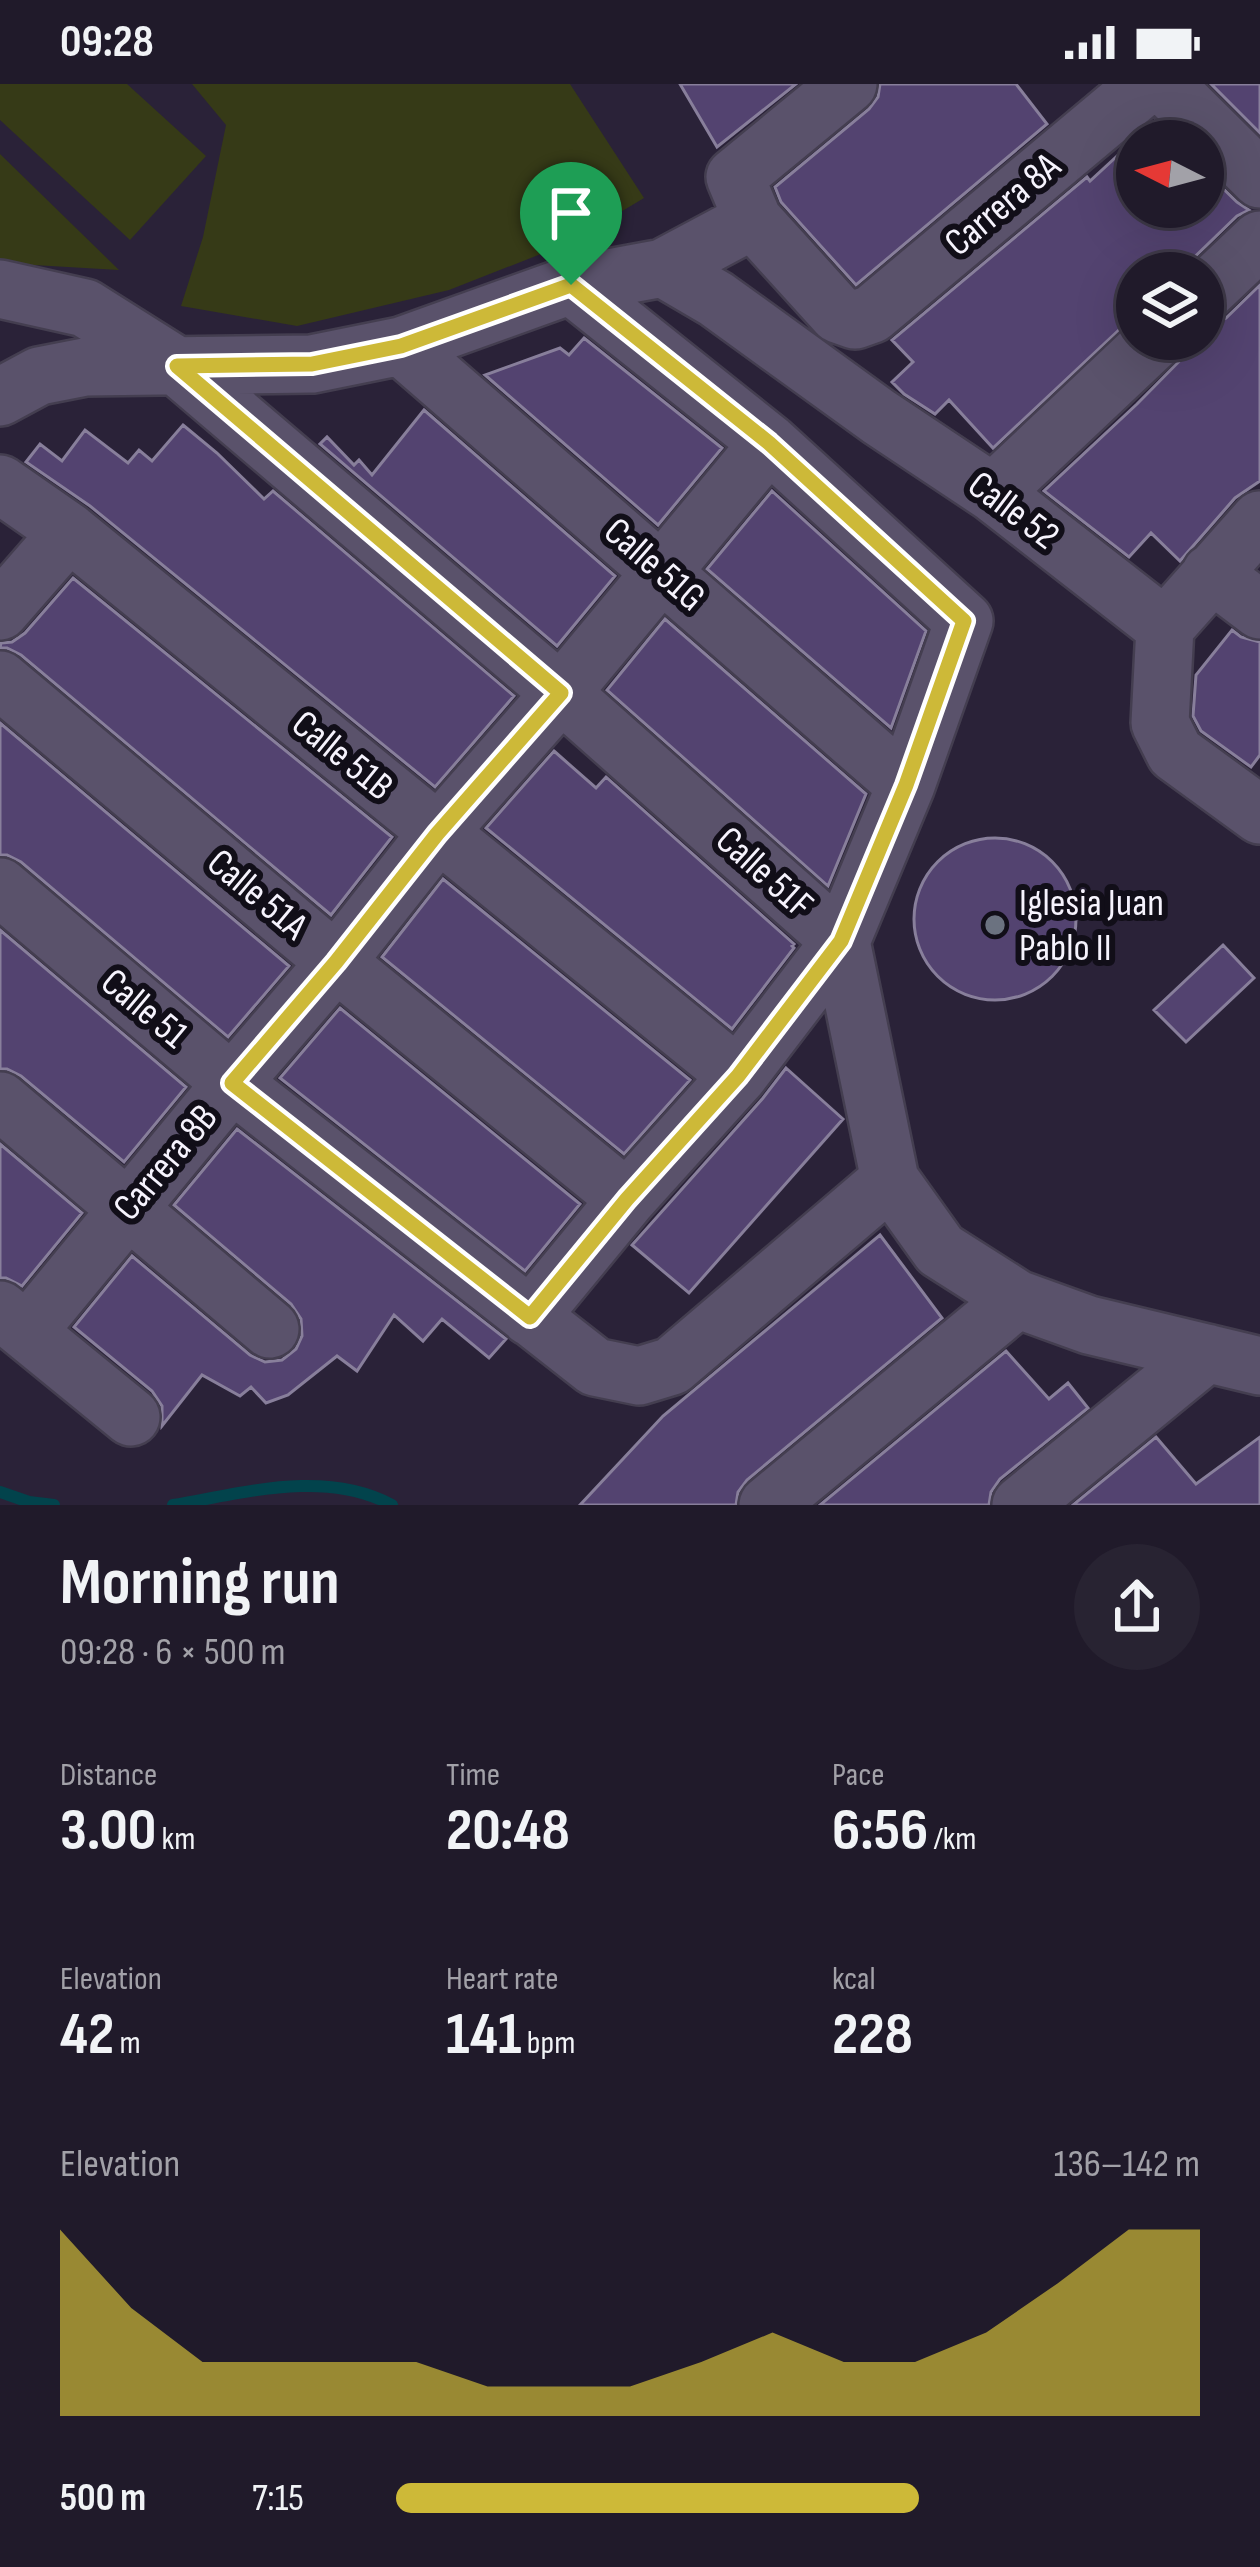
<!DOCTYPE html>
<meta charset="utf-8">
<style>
body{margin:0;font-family:"Sofia Sans Condensed",sans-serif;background:#282332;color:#f1f3f6;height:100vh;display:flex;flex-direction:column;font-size:45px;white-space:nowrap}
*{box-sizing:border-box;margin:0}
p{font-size:39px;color:#a2a1a8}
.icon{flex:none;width:66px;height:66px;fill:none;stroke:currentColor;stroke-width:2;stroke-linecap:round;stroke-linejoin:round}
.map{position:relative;height:1421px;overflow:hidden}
.drawer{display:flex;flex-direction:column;background:#201a2a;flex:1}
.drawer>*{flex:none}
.needle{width:78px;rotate:276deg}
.fabs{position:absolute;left:1116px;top:36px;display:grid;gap:24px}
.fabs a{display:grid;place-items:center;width:108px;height:108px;border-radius:50%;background:#201a2a;box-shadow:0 12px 48px #0002,0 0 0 3px #3d3847;font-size:60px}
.pin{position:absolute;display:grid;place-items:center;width:102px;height:102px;color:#fff;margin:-123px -51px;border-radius:50% 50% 50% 0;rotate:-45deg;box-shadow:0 0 12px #0007}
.pin .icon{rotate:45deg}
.round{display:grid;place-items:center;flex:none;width:126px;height:126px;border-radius:63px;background:#282332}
.overview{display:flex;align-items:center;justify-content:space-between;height:204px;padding:0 60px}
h1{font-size:66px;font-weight:700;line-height:90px}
.stats{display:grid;grid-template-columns:repeat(3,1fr);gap:18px;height:204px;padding:12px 60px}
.stats div{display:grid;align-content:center}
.stats b{font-size:60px;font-weight:700}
.stats small{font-size:33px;font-weight:400}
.stats p{font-size:33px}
.chart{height:336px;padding:24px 60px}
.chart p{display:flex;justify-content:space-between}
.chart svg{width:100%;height:216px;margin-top:12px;fill:#cdb938;opacity:.7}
ul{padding:0 60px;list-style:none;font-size:39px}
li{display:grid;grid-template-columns:192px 144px 1fr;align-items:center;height:90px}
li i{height:30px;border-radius:15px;background:#cdb938}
.status{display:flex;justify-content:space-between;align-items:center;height:84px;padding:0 60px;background:#201a2a;direction:ltr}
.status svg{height:33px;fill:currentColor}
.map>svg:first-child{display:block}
.green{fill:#363a17}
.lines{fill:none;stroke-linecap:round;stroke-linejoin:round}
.stream{stroke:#02434c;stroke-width:12}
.building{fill:#534370;stroke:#887f9b;stroke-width:3}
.minor-casing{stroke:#443e50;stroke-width:62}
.minor{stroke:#5a526b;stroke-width:57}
.route-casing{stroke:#fff;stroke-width:24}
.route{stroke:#cdb938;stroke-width:15}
.worship-dot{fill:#6b7280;stroke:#110e18;stroke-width:4.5}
.labels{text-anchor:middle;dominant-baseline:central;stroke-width:12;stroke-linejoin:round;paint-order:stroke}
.street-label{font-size:39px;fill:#f6f3fd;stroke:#110e18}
.poi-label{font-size:39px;fill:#f6f3fd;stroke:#110e18;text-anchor:start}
</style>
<div class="status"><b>09:28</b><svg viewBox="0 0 49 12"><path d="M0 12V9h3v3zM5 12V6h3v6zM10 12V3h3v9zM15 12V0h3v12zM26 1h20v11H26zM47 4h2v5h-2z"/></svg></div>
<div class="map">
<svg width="1260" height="1421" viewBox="0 0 1260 1421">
<rect width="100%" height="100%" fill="#2a2238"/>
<path class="green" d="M0 0H127L206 72 130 156 0 36Z
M192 0H570L644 114 569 159 449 206 297 242 181 222 203 153 226 41Z
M0 70 119 186 0 179Z"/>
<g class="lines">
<path class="stream" d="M0 1408 29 1418 54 1421
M173 1421C244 1409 325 1385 392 1421"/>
</g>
<path class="building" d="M680 0H796L717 63Z
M880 0H1016L1047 40 856 201 781 118 775 103 869 25 878 13Z
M1211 0H1260V49Z
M1155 37 1175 57H1137V123H1203V85L1237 118 1249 126 1237 132 1178 189H1137V229L993 364 949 316 935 330 904 310 892 298 913 278 892 256 1087 93 1090 97Z
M1260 201V397L1235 414 1180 477 1151 449 1129 473 1044 407 1137 320 1217 239 1226 234Z
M584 254 722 364 658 441 485 291 560 264 569 271Z
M424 326 615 492 557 562 320 360 327 353 354 381 359 376 372 391Z
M183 341 217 369 264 415 273 407 514 612 435 703 90 422 26 378 40 360 62 377 85 346 128 379 139 366 152 377Z
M772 407 926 547 891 644 707 485Z
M73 494 392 753 331 831 21 571 7 564H0L1 559 12 558 25 549Z
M665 535 866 710 828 802 607 606Z
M1232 546 1241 553 1260 558V671L1251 683 1201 647 1193 632 1196 591Z
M0 639 289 882 228 953 21 778 7 771H0Z
M554 667 596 704 606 693 794 860 792 862 794 864 732 945 486 744Z
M914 835a81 81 0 1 1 162 0a81 81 0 1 1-162 0Z
M443 795 690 996 624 1070 382 873Z
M0 846 186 1003 124 1078 21 992 7 985H0Z
M1223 861 1254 894 1186 958 1154 926Z
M340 924 580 1120 525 1187 280 994Z
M786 984 843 1035 689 1209 632 1161 763 1014Z
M237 1045 506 1255 489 1274 442 1235 423 1257 394 1231 357 1287 337 1272 288 1311 266 1319 251 1303 240 1312 202 1291 162 1342V1322L152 1307 74 1243 132 1172 250 1271 265 1278 282 1276 296 1265 302 1252 301 1235 291 1220 174 1121Z
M0 1060 82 1129 22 1202 6 1194H0Z
M880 1151 942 1234 747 1396 738 1408 736 1421H580L663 1332Z
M1006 1267 1049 1315 1068 1299 1088 1324 1000 1395 991 1408 989 1421H820Z
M1156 1353 1196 1400 1260 1353V1421H1073Z"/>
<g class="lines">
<g class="minor-casing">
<path id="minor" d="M848 0 735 93 753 136 838 230 855 236 872 230 1147 0
M1164 0 1260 95
M663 184 716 215 879 333 993 409 1165 543
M0 205 85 224 177 282 561 609 841 857 890 1096 940 1166 1017 1215 1089 1241 1260 1282
M1203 210 1260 156
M401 262 906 701
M0 313 39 292 85 283 312 280 401 262 571 201 663 184 753 136
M0 400 69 448 738 992
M993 409 1156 255
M1211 489 1260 526
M0 527 69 448
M1165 543 1160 639 1175 669 1260 731
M1165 543 1260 436
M0 596 336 878 627 1115
M0 803 232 999 595 1283 639 1292 672 1282 890 1096
M0 1017 270 1245
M0 1226 131 1333
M530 1233 627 1115 738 992 841 857 906 701 964 537 769 359 571 201
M27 1248 232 999 336 878 437 750 561 609 769 359
M768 1421 1017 1215
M1021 1421 1207 1269"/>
</g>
<use href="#minor" class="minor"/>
</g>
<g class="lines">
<g class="route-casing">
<path id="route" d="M571 201 769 359 964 537 906 701 841 857 738 992 627 1115 530 1233 232 999 336 878 437 750 561 609 177 282 312 280 401 262Z"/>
</g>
<use href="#route" class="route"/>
</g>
<circle class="worship-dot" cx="995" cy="841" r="12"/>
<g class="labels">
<g class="street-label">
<text transform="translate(1003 121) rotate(-40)">Carrera 8A</text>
<text transform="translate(1013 427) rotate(37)">Calle 52</text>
<text transform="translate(654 481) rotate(41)">Calle 51G</text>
<text transform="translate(342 672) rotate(39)">Calle 51B</text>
<text transform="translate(764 789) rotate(42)">Calle 51F</text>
<text transform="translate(257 811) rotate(40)">Calle 51A</text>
<text transform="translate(144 925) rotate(40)">Calle 51</text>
<text transform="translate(166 1079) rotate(-50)">Carrera 8B</text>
</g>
<g class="poi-label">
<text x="1019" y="819">Iglesia Juan<tspan x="1019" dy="45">Pablo II</tspan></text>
</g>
</g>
</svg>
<div class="fabs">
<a><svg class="needle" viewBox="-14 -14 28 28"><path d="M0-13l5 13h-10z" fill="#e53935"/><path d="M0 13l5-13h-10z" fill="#a2a1a8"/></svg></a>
<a><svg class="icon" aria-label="layers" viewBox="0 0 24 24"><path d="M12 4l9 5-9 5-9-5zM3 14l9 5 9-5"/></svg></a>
</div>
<div class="pin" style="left:571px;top:201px;background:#1e9e55"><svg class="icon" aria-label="arrive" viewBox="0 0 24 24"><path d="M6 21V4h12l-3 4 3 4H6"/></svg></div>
</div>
<section class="drawer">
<div class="overview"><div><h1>Morning run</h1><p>09:28 · 6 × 500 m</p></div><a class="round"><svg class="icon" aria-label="share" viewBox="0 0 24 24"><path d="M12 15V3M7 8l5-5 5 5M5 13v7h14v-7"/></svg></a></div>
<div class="stats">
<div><p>Distance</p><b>3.00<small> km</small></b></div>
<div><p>Time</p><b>20:48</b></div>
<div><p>Pace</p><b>6:56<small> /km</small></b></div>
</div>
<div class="stats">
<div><p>Elevation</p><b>42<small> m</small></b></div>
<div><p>Heart rate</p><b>141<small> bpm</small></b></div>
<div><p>kcal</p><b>228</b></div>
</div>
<div class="chart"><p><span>Elevation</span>136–142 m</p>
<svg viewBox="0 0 160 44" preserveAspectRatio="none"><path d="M0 44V6L10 22L20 33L30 33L40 33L50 33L60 38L70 38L80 38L90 33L100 27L110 33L120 33L130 27L140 17L150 6L160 6V44z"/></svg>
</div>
<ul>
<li><b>500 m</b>7:15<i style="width:65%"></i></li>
</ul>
</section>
